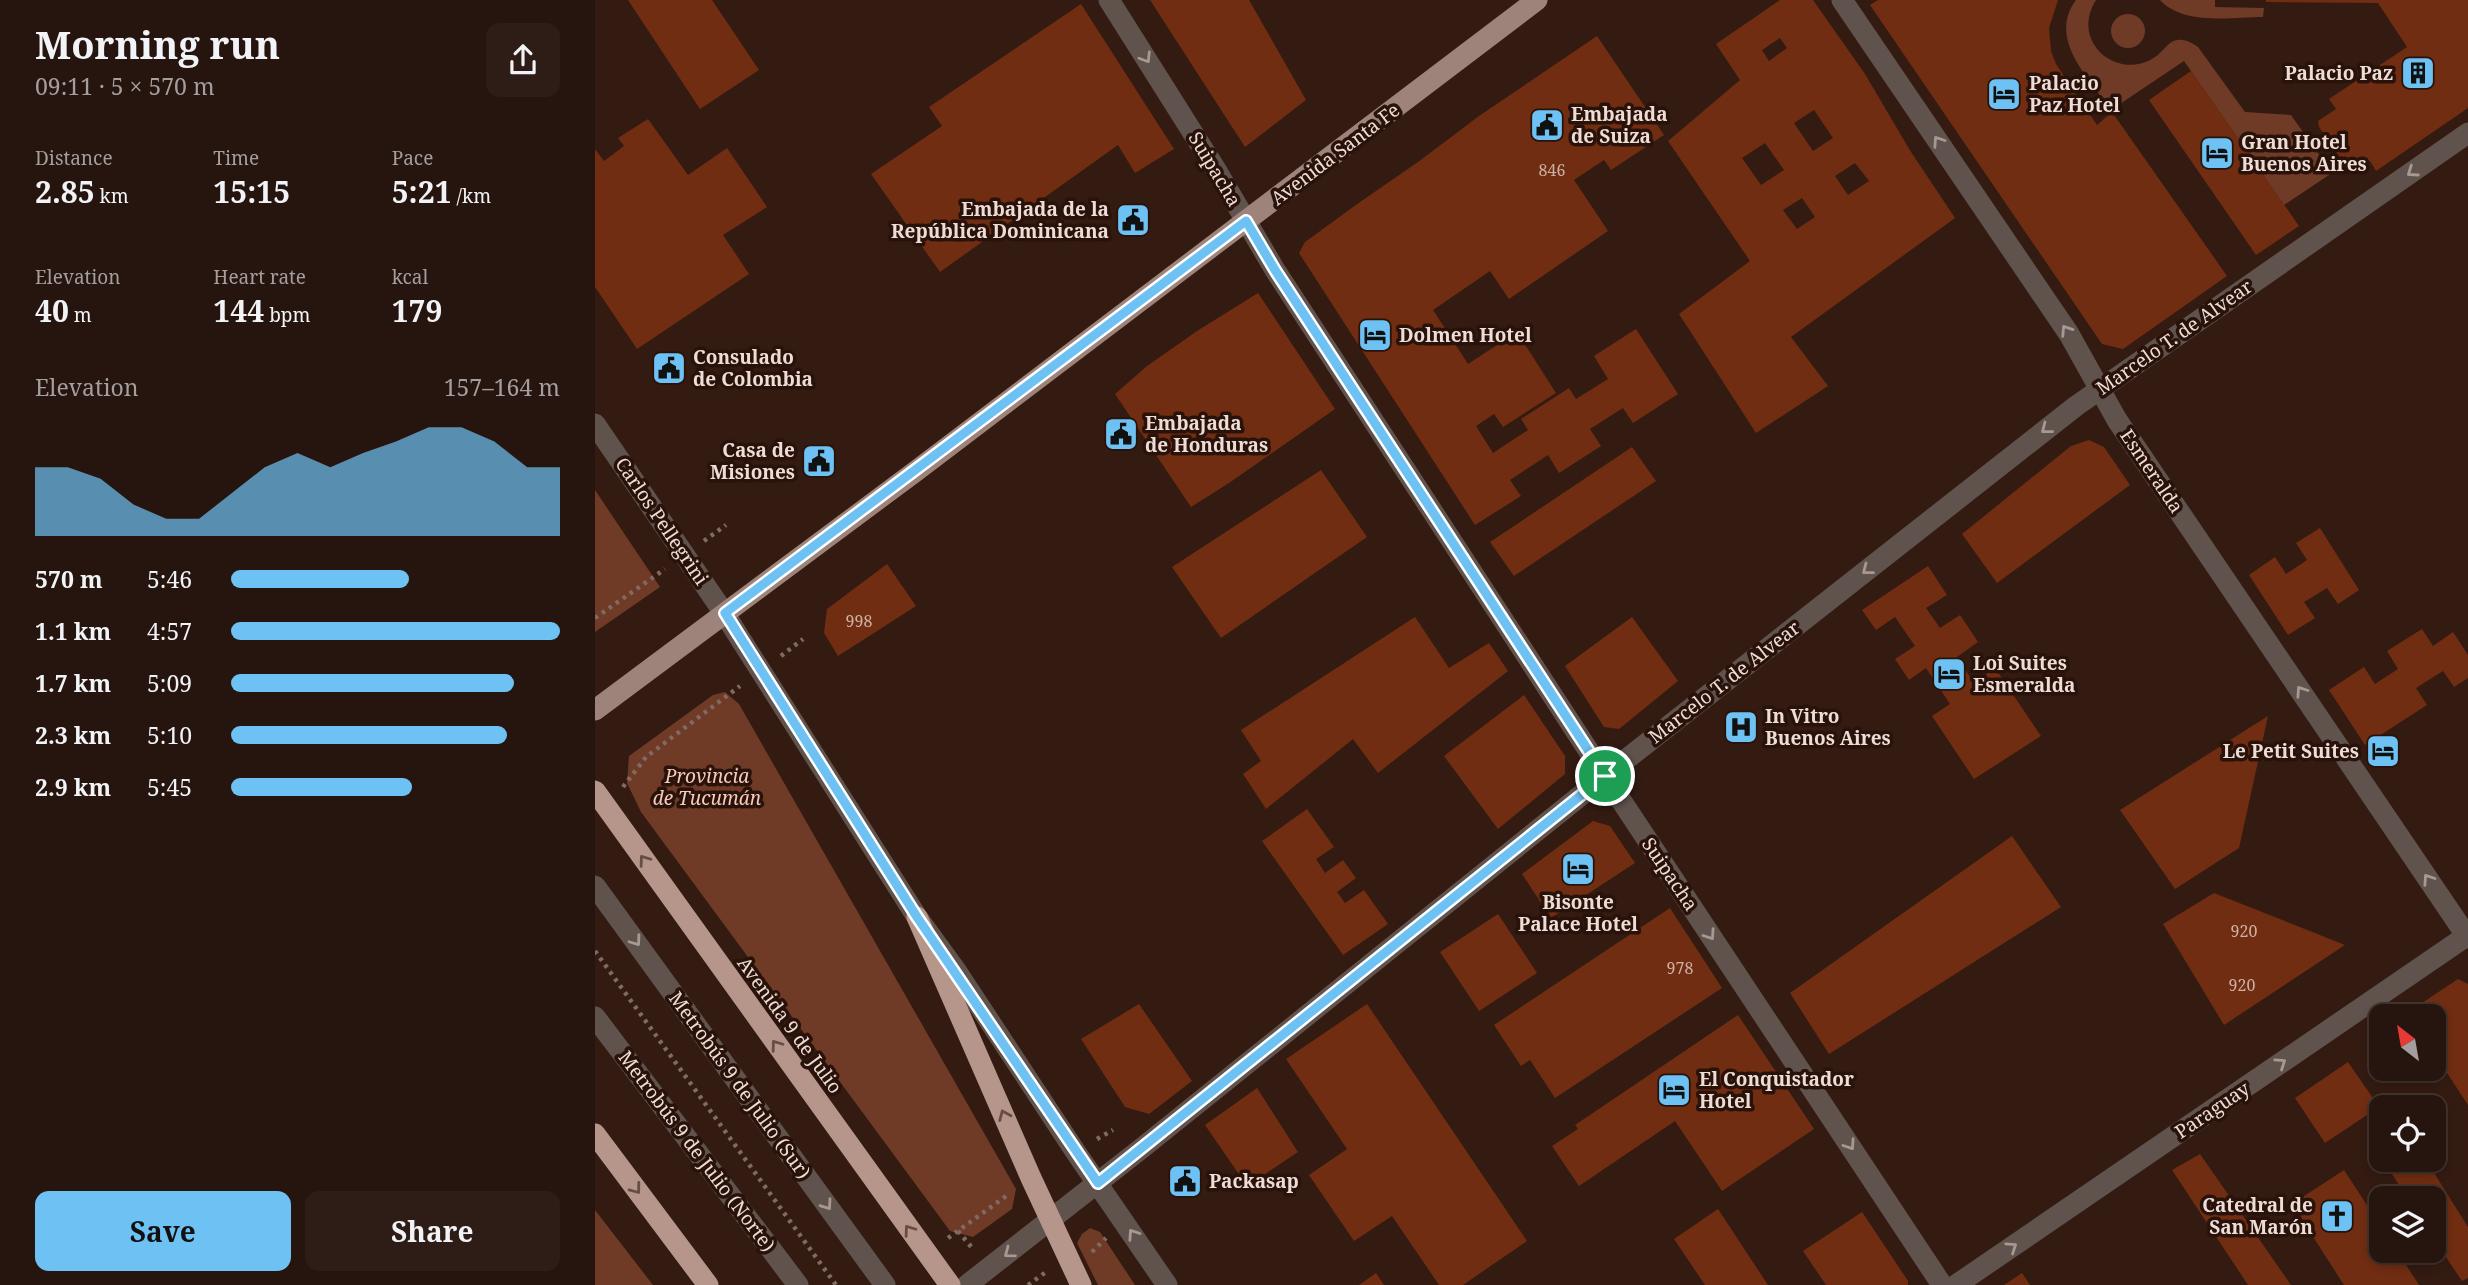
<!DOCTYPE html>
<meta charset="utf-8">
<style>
body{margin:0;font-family:"Noto Serif",serif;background:#2e1d17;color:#f1f3f6;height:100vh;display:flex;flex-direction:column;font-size:26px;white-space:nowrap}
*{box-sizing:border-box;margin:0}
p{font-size:23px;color:#a49e9e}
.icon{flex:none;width:38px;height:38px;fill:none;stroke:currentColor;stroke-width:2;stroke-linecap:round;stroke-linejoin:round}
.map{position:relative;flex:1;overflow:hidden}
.panel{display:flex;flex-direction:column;background:#26140e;width:595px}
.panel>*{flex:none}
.needle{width:46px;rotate:329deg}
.fabs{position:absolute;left:1774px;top:1004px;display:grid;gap:14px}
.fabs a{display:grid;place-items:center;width:77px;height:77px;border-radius:14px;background:#26140e;box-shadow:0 4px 10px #0003,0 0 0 2px #42332e;font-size:35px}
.pin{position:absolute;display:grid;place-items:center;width:60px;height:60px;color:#fff;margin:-30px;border:4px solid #fff;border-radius:50%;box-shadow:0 2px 7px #0007}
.round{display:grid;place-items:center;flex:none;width:74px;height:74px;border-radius:14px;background:#2e1d17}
.head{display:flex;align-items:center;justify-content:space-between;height:119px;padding:0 35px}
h1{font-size:38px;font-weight:700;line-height:52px}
.stats{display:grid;grid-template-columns:repeat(3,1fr);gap:10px;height:119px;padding:7px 35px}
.stats div{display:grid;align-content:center}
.stats b{font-size:30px;font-weight:700}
.stats small{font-size:19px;font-weight:400}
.stats p{font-size:19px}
.chart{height:196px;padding:14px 35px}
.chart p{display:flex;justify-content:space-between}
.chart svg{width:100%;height:126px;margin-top:7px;fill:#6ec2f3;opacity:.7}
.button{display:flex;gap:14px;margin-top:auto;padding:14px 35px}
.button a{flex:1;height:80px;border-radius:14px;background:#6ec2f3;color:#111;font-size:28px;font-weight:700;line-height:80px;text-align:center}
.button a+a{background:#2e1d17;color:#f1f3f6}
ul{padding:0 35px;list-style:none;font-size:23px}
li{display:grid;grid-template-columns:112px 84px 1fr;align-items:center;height:52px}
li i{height:18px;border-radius:9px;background:#6ec2f3}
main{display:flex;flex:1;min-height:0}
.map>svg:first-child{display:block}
.green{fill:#6f3a26}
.building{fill:#702d11;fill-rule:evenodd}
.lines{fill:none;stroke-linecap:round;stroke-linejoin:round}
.path{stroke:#806a63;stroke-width:4.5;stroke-dasharray:3.5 5;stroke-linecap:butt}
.minor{stroke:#60534e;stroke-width:21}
.major{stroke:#9d837a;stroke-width:21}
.highway{stroke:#b6968b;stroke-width:21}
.oneway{stroke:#a79892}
.oneway2{stroke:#684d44}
.route-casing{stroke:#fff;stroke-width:14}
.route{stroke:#6ec2f3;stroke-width:9}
.labels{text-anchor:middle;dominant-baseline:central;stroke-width:7;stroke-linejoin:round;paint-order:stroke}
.number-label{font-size:16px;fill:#ceb1a6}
.poi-label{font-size:19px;font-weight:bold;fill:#eeddd7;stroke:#291209;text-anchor:start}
.street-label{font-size:19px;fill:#eeddd7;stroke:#291209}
.park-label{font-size:19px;font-style:italic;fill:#f6cbbc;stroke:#291209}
</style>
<main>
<section class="panel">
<div class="head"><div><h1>Morning run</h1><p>09:11 · 5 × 570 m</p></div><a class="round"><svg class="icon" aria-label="share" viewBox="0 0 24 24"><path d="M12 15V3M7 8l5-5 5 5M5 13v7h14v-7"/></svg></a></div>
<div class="stats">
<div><p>Distance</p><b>2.85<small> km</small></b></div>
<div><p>Time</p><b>15:15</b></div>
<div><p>Pace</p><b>5:21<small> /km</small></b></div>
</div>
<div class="stats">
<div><p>Elevation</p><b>40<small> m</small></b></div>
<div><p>Heart rate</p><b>144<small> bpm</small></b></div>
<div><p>kcal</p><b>179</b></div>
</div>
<div class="chart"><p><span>Elevation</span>157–164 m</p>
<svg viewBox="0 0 160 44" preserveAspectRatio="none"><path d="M0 44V20L10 20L20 24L30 33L40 38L50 38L60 29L70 20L80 15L90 20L100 15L110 11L120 6L130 6L140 11L150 20L160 20V44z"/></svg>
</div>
<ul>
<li><b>570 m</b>5:46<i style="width:54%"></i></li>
<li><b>1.1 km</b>4:57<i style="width:100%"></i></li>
<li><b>1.7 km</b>5:09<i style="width:86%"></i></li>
<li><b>2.3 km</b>5:10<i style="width:84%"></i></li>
<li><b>2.9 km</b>5:45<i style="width:55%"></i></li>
</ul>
<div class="button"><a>Save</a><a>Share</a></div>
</section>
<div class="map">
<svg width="1873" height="1285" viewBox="0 0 1873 1285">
<rect width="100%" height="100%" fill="#331b12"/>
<path class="green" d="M1481 0H1501C1495 9 1492 21 1494 32 1501 62 1536 74 1560 57 1568 52 1572 42 1582 40 1590 39 1597 43 1603 47L1650 112 1696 115 1737 173 1689 205 1589 61 1516 110C1494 78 1452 39 1481 0Z
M1565 0H1620V7L1669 8 1668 17C1637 17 1589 26 1565 0Z
M1516 31a17 17 0 1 1 34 0a17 17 0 1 1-34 0Z
M0 490 65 587 0 632Z
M130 692 144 704 421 1189 417 1209 378 1237 355 1231 46 812 32 783 34 756 118 695Z
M0 1210 58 1285H0Z
M495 1228 505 1232 540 1285H503L482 1243 487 1234Z"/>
<path class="building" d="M33 0H117L164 70 105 109Z
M555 0H654L711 100 650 147Z
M1185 0H1218L1270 74 1316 152 1360 218 1196 337 1233 386 1161 433 1084 314 1155 261 1073 141 1145 80 1121 44ZM1185 38 1192 48 1174 61 1167 50ZM1219 110 1238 138 1218 151 1199 123ZM1170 143 1189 170 1166 185 1147 158ZM1260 163 1274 181 1253 195 1240 176ZM1207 198 1220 217 1202 229 1188 210Z
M1283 0H1463L1454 28 1456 51 1461 64 1502 125 1517 112 1632 276 1528 349 1507 344 1275 5Z
M1671 0H1873V108L1781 171 1775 161 1755 172 1724 127 1723 121 1741 109 1734 99 1812 47 1783 3 1671 2Z
M486 4 579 149 540 173 523 145 345 272 276 174 347 126 334 107Z
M1002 36 1069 135 1016 170 1009 160 979 180 1013 231 914 299 895 271 838 310 873 364 922 332 961 393 908 427 899 414 881 426 898 453 933 430 926 419 974 388 981 399 1013 379 999 356 1041 329 1083 394 1038 423 1028 408 995 429 1006 446 964 473 953 455 915 480 926 496 880 525 704 253 710 242 765 202 823 162 884 116Z
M1596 71 1704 226 1661 255 1554 100Z
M53 119 93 175 132 148 172 207 128 235 154 274 42 349 0 287V149L9 161 29 146 23 138Z
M663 293 740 409 634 483 596 507 520 394 552 366 602 331Z
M1494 440 1509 447 1535 485 1402 583 1367 534 1476 446Z
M1037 447 1061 481 919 576 895 542Z
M726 470 772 537 626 638 577 567Z
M1725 528 1764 590 1743 604 1732 588 1709 602 1720 618 1693 635 1654 575 1680 557 1691 574 1712 560 1701 543Z
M292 564 321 606 243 656 229 633 232 609Z
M1333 566 1352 595 1331 608 1345 628 1365 615 1383 642 1362 657 1379 683 1400 668 1446 736 1379 779 1337 716 1355 704 1331 668 1314 680 1300 659 1320 646 1300 617 1281 630 1267 610Z
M820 617 854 668 894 643 913 671 783 773 758 739 671 809 648 774 666 761 646 730Z
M1037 617 1083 681 1024 729 1009 727 970 666Z
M1827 629 1838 646 1858 632 1873 655V678L1859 687 1848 671 1821 688 1832 705 1770 745 1734 690 1769 667 1780 684 1803 669 1792 651Z
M929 695 970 756V774L903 829 849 756Z
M1673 716 1644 848 1580 889 1525 810Z
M712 809 739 847 721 859 730 873 748 860 761 878 742 892 750 903 769 890 793 924 748 955 667 841Z
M998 821 1015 826 1040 863 956 918 927 874Z
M1417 836 1466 907 1234 1054 1195 993Z
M1619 893 1750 945 1629 1025 1568 924Z
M1075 908 1127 988 960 1098 935 1060 926 1066 899 1025Z
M903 914 942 973 884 1011 845 952Z
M1863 979 1873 984V1105L1839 1053V1017H1815L1812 1013Z
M544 1004 597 1081 554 1114 530 1107 486 1039Z
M772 1004 932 1241 868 1285H844L797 1216 759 1241 714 1175 752 1149 691 1059Z
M1143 1015 1219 1129 1127 1191 1080 1121 984 1186 957 1146 983 1129 980 1125Z
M1753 1062 1784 1107 1730 1143 1700 1098Z
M662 1088 703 1152 652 1186 610 1125Z
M1787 1135V1158L1776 1142Z
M1605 1154 1696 1285H1653L1577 1170Z
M1788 1160H1831L1873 1227V1278L1867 1281 1839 1239V1199H1813Z
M1749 1170 1787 1228V1251H1802L1824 1285H1749L1697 1204Z
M1123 1209 1173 1285H1110L1079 1239Z
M1267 1212 1313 1281V1285H1231L1208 1251Z
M781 1273 789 1285H764Z
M1427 1273 1435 1285H1409Z"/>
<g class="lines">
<path class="path" d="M109 541 131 525
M0 618 70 569
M186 656 208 639
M28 787 51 757 145 686
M0 951 241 1285
M502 1139 518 1130
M363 1231 378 1249
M353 1238 414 1194
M497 1252 511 1238
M433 1285 451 1272"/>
<path class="minor" d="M514 0 620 168 680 270 1010 776 1347 1285
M1247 0 1474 334 1522 420 1873 938
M0 424 129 613 322 917 362 972 480 1151 572 1285
M0 886 290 1285
M0 1017 203 1285
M372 1285 547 1148 1010 776 1481 406 1873 133
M1361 1285 1873 935"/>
<path class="major" d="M0 710 321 471 942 0"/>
<path class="highway" d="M0 791 355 1285
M322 917 436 1178 486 1285
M0 1134 113 1285"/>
</g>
<defs><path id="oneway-chevron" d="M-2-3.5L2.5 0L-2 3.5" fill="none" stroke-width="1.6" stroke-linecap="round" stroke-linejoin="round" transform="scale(1.75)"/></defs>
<g class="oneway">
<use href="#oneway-chevron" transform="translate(551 58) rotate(58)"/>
<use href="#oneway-chevron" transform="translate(1343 141) rotate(-124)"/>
<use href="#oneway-chevron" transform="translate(1817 172) rotate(145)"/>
<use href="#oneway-chevron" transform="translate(1471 330) rotate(-123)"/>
<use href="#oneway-chevron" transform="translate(1451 429) rotate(142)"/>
<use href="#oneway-chevron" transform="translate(1272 570) rotate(142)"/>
<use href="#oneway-chevron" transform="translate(1706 691) rotate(-124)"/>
<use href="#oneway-chevron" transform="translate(1833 879) rotate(-124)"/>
<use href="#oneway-chevron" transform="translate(1115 935) rotate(56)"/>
<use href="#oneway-chevron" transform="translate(41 941) rotate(54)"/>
<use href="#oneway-chevron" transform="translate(1686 1063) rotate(-34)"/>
<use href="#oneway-chevron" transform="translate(1255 1145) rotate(56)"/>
<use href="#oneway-chevron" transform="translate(232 1205) rotate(55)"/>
<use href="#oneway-chevron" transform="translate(538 1234) rotate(-124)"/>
<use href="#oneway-chevron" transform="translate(1417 1247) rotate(-34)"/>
<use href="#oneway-chevron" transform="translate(414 1253) rotate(143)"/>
</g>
<g class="oneway2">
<use href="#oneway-chevron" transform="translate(49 860) rotate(-126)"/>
<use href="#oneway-chevron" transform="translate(181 1045) rotate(-126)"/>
<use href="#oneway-chevron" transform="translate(409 1115) rotate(-113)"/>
<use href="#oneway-chevron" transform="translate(41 1189) rotate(53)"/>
<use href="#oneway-chevron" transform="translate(314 1230) rotate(-126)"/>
</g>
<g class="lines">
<g class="route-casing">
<path id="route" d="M651 221 680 270 1010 776 503 1183 322 917 130 613Z"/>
</g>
<use href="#route" class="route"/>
</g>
<defs>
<g id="building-square" transform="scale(1.75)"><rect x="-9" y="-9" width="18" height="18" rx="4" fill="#6ec2f3" stroke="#291209"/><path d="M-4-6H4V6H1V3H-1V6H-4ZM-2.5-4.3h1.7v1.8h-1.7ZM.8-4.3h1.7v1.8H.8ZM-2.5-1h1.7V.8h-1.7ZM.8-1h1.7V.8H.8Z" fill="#111"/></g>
<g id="hotel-square" transform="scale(1.75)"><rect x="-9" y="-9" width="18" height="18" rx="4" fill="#6ec2f3" stroke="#291209"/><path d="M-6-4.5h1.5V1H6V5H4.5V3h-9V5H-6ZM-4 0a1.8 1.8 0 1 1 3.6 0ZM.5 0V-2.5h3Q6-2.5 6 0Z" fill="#111"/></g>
<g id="civic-square" transform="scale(1.75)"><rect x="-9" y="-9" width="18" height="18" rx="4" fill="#6ec2f3" stroke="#291209"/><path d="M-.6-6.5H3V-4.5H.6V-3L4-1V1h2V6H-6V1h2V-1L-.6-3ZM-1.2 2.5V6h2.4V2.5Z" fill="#111"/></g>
<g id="hospital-square" transform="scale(1.75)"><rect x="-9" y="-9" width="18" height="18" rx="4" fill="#6ec2f3" stroke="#291209"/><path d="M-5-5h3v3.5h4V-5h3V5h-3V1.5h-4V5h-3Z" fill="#111"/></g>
<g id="church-square" transform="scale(1.75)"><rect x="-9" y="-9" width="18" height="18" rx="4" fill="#6ec2f3" stroke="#291209"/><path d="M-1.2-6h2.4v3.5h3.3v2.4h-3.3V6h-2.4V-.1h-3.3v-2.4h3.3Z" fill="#111"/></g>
</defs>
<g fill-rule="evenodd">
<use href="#building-square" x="1823" y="73"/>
<use href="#hotel-square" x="1409" y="94"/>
<use href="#civic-square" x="952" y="125"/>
<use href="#hotel-square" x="1622" y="153"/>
<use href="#civic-square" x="538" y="220"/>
<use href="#hotel-square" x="780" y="335"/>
<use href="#civic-square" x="74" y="368"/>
<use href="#civic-square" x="526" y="434"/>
<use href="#civic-square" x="224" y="461"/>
<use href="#hotel-square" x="1354" y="674"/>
<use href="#hospital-square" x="1146" y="727"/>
<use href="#hotel-square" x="1788" y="751"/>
<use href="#hotel-square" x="983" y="869"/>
<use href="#hotel-square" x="1079" y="1090"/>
<use href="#civic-square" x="590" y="1181"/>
<use href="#church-square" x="1742" y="1216"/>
</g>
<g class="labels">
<g class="number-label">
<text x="957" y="170">846</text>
<text x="264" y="621">998</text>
<text x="1649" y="931">920</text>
<text x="1085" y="968">978</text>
<text x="1647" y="985">920</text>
</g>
<g class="poi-label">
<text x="1798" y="73" text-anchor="end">Palacio Paz</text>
<text x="1434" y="83">Palacio<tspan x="1434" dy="22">Paz Hotel</tspan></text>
<text x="976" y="114">Embajada<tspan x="976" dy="22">de Suiza</tspan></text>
<text x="1646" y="142">Gran Hotel<tspan x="1646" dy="22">Buenos Aires</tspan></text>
<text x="514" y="209" text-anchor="end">Embajada de la<tspan x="514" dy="22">República Dominicana</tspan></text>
<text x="804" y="335">Dolmen Hotel</text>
<text x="98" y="357">Consulado<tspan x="98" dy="22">de Colombia</tspan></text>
<text x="550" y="423">Embajada<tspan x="550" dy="22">de Honduras</tspan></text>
<text x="200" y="450" text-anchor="end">Casa de<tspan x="200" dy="22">Misiones</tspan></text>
<text x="1378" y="663">Loi Suites<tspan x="1378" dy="22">Esmeralda</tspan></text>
<text x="1170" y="716">In Vitro<tspan x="1170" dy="22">Buenos Aires</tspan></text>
<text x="1764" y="751" text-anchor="end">Le Petit Suites</text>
<text x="983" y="902" text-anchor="middle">Bisonte<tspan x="983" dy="22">Palace Hotel</tspan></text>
<text x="1104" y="1079">El Conquistador<tspan x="1104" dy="22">Hotel</tspan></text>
<text x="614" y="1181">Packasap</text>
<text x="1718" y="1205" text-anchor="end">Catedral de<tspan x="1718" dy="22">San Marón</tspan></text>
</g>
<g class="street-label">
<text transform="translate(740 154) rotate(-37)">Avenida Santa Fe</text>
<text transform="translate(620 169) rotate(59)">Suipacha</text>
<text transform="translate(1579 337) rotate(-35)">Marcelo T. de Alvear</text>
<text transform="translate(1557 471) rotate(56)">Esmeralda</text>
<text transform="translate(67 521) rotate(56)">Carlos Pellegrini</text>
<text transform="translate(1129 682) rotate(-38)">Marcelo T. de Alvear</text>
<text transform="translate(1075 874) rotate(56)">Suipacha</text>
<text transform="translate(195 1025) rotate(54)">Avenida 9 de Julio</text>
<text transform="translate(145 1085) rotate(54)">Metrobús 9 de Julio (Sur)</text>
<text transform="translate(1617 1110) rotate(-34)">Paraguay</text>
<text transform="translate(102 1151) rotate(53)">Metrobús 9 de Julio (Norte)</text>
</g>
<g class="park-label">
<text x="112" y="776">Provincia<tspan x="112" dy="22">de Tucumán</tspan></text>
</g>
</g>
</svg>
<div class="fabs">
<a><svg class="needle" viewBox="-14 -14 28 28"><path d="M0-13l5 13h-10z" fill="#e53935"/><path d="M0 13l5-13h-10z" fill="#a49e9e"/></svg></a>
<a><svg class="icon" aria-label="locate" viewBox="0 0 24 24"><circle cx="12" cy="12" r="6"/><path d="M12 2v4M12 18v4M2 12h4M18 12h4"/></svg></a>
<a><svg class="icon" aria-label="layers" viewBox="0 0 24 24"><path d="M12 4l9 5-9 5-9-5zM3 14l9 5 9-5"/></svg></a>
</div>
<div class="pin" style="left:1010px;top:776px;background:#1e9e55"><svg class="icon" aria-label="arrive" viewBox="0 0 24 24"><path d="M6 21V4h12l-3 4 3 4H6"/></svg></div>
</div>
</main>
